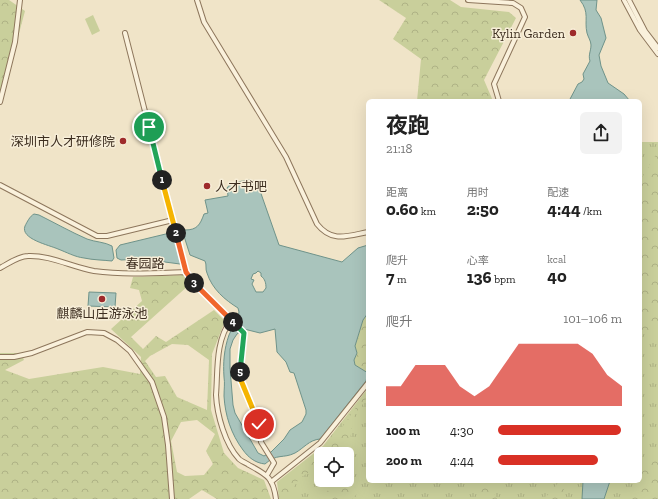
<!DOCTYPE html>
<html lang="zh">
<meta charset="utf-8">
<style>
body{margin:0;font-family:"Zilla Slab","Noto Sans SC",serif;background:#f2f2f2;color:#222;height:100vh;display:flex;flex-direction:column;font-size:15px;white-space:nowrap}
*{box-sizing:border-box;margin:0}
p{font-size:13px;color:#767676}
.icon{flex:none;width:22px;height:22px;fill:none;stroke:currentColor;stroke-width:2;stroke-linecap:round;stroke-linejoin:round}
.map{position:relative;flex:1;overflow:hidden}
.side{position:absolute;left:366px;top:99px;width:276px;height:384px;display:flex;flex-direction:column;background:#fff;border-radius:6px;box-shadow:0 4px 16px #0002}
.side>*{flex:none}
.fabs{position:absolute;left:314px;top:447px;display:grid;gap:8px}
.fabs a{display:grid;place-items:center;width:40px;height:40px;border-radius:6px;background:#fff;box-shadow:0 4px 16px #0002;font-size:20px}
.pin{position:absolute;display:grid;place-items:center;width:34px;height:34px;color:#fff;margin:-17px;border:2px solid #fff;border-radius:50%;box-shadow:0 1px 4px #0007}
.km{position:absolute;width:20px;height:20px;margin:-10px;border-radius:50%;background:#222;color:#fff;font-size:11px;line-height:20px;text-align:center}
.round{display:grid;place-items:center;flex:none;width:42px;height:42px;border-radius:6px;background:#f2f2f2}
.overview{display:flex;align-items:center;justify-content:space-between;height:68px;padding:0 20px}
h1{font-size:22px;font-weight:700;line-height:30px}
.figures{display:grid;grid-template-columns:repeat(3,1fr);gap:6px;height:68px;padding:4px 20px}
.figures div{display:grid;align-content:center}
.figures b{font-size:17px;font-weight:700}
.figures small{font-size:11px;font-weight:400}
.figures p{font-size:11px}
.chart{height:112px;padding:8px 20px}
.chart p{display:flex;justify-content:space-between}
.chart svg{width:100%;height:72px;margin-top:4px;fill:#d93025;opacity:.7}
ul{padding:0 20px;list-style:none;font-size:13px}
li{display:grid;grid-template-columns:64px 48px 1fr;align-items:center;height:30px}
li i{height:10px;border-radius:5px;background:#d93025}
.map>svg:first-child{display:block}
.grass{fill:url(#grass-tufts);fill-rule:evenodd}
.forest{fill:url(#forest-crowns);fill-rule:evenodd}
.garden{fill:#c9cf9b}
.water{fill:#a9c4bc;stroke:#6f938a;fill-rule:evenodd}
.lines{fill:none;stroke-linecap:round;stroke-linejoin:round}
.minor-casing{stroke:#8d765c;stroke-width:6}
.minor{stroke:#faf1dc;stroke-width:4}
.split-1-casing{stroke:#fff;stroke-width:8}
.split-2-casing{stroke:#fff;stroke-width:8}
.split-3-casing{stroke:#fff;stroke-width:8}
.split-4-casing{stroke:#fff;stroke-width:8}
.split-5-casing{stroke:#fff;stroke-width:8}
.split-6-casing{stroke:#fff;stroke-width:8}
.split-1{stroke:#22a559;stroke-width:5}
.split-2{stroke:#f5b400;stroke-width:5}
.split-3{stroke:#f0652b;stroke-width:5}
.split-4{stroke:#f0652b;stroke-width:5}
.split-5{stroke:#22a559;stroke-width:5}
.split-6{stroke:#f5b400;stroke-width:5}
.poi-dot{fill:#9e2a2b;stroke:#f7eed8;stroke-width:1.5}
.labels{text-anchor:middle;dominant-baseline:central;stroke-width:3;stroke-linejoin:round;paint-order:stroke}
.poi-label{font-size:13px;fill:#3d2e20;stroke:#f7eed8;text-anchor:end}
.street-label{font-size:13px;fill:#3d2e20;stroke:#f7eed8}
</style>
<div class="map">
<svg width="658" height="499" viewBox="0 0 658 499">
<defs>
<pattern id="grass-tufts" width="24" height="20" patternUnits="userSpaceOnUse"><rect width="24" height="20" fill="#c9cf9b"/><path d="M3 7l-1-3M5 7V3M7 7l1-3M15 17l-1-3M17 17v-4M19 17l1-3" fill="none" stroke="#aeb285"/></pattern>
<pattern id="forest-crowns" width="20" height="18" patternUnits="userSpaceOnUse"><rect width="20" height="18" fill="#c9cf9b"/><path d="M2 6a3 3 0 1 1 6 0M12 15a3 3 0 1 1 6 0" fill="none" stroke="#aeb285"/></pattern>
</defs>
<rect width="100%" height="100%" fill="#f0e4c8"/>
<path class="grass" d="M640 142H658V499H279L277 482 323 446 368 388V481H640ZM321 454H347V480H321Z"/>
<path class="forest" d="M0 0H9L25 11 0 104Z
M379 0H450L461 7 509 12 516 18 484 80 493 101H417L421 59 393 39 406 18Z
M658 151V331H640V181Z
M184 275 189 285 131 337 143 349 156 336 166 342 214 310 225 321 212 354 211 410 224 453 238 468 264 480 271 499H217L202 490 189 499H0V353H21L24 360 5 370 29 379 103 367 140 374 141 357 111 329 142 301 139 290 130 288 133 277ZM172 344 188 345 209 360 207 410 177 397 165 376 156 377 145 361 150 356ZM197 420 215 434 206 451 213 464 204 475 185 476 177 472 171 441 181 422Z
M368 313V373L355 365 354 360 357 353 355 346 363 320Z
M368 390C368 402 359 406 355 415 350 427 353 447 341 454H321V467C304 474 293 479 291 499H280L278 483 283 488 285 479 327 449Z
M658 449V499H627L635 481H640C640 464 648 460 658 449Z
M347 479 359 487 358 493 352 499H321L330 488 333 481Z
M471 481H488L497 499H479Z
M559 481H567L560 499H541C549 496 554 489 559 481Z"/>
<path class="garden" d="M93 15 100 31 92 35 85 19Z"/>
<path class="water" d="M580 0H597L596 10 601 18 606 38 599 55 601 66 608 83 624 94 630 101H569L578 84 582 82 584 79 583 74 590 61C588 55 591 51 591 45 591 41 588 37 587 33 584 20 590 13 580 0Z
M249 180 255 181 258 185 279 245 342 262 358 248 368 245V313L363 320 355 346 357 353 354 360 355 365 368 373 366 381 320 439C309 440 304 448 295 453 283 459 277 453 265 464 255 463 248 457 243 450 231 434 225 415 224 396 224 389 225 383 224 377 223 363 224 349 229 335 231 329 236 325 240 321L238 317 239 312 238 308C225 300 212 289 207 273 205 269 207 265 205 261L190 255 183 233 185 230C197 230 200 225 204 214L208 213 205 200 228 196 227 188 231 183ZM258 271 261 273V276C265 279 266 283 266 288L263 292H256L252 284 254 280 251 279 253 274 256 273ZM244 329 260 333 275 329 277 352 286 362 290 372 294 373 306 410V414L302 422 290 430 284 439 271 452 264 456 258 453 235 413 233 405 230 368V349L233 340 237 334Z
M34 214 39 215C55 223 71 232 87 239 95 242 105 242 112 246L114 258 112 261C103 260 93 260 84 258 75 257 66 252 58 249 49 245 20 239 25 226 27 222 30 216 34 214Z
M174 232C180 239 184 256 180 264L142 259 121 260 117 258 116 250 120 245Z
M89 292 116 293 115 307 88 306Z
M583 481H610L604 499H582Z"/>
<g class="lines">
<g class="minor-casing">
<path id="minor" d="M197 0 204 22 286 157 317 224C332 243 347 236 368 232
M468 0 513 3 521 8 525 17 494 84 499 101
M624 0 640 30 658 54
M629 0 645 31 658 48
M125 33 186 272
M0 102 15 42 20 0
M0 185 97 236H107L173 220
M0 268C8 264 18 256 28 256 50 255 72 267 94 271 124 275 156 273 186 272L193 282 231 320C215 341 218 371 216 395 217 415 225 444 239 459 241 461 246 463 249 465 267 475 273 477 276 499
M231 320 244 333 240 374V378L259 424 261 442 274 463 267 475
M0 357H14L32 353 87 332 104 333 117 340 130 351 152 382 164 417 168 445 172 499
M271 482 320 443 368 383"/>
</g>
<use href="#minor" class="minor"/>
</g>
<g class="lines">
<g class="split-1-casing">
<path id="split-1" d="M149 127 162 180"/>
</g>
<g class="split-2-casing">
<path id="split-2" d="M162 180 176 233"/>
</g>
<g class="split-3-casing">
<path id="split-3" d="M176 233 186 272 194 283"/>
</g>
<g class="split-4-casing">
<path id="split-4" d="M194 283 233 322"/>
</g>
<g class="split-5-casing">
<path id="split-5" d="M233 322 244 333 240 372"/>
</g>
<g class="split-6-casing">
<path id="split-6" d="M240 372V378L259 424"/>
</g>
<use href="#split-1" class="split-1"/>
<use href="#split-2" class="split-2"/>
<use href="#split-3" class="split-3"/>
<use href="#split-4" class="split-4"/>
<use href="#split-5" class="split-5"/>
<use href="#split-6" class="split-6"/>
</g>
<g class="poi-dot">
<circle cx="573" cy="33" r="4"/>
<circle cx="123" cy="141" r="4"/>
<circle cx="207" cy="186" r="4"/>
<circle cx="102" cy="299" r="4"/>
</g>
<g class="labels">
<g class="poi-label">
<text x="565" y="33">Kylin Garden</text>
<text x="115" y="141">深圳市人才研修院</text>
<text x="215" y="186" text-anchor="start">人才书吧</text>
<text x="102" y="313" text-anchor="middle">麒麟山庄游泳池</text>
</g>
<g class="street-label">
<text x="145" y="263">春园路</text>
</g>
</g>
</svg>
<div class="fabs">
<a><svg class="icon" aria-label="locate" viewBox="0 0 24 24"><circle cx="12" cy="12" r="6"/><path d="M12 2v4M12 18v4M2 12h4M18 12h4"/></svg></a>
</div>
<div class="pin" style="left:149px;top:127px;background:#1e9e55"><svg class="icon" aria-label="arrive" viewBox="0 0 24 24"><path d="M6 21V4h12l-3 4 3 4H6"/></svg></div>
<div class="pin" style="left:259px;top:424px;background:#d93025"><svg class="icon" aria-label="check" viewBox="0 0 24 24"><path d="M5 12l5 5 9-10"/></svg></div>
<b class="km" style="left:162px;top:180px">1</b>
<b class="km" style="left:176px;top:233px">2</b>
<b class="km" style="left:194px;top:283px">3</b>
<b class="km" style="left:233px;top:322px">4</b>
<b class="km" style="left:240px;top:372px">5</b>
<section class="side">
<div class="overview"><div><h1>夜跑</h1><p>21:18</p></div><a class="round"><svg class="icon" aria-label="share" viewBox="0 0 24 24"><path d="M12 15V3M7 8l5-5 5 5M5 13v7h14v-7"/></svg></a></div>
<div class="figures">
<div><p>距离</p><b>0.60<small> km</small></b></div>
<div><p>用时</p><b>2:50</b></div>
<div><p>配速</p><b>4:44<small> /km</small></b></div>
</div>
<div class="figures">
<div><p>爬升</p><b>7<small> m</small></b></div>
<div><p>心率</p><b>136<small> bpm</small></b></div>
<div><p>kcal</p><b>40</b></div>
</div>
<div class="chart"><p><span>爬升</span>101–106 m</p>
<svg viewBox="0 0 160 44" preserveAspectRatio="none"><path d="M0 44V32L10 32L20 19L30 19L40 19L50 32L60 38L70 32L80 19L90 6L100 6L110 6L120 6L130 6L140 12L150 25L160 32V44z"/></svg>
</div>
<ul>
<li><b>100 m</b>4:30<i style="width:99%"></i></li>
<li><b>200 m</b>4:44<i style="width:81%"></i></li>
</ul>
</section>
</div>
